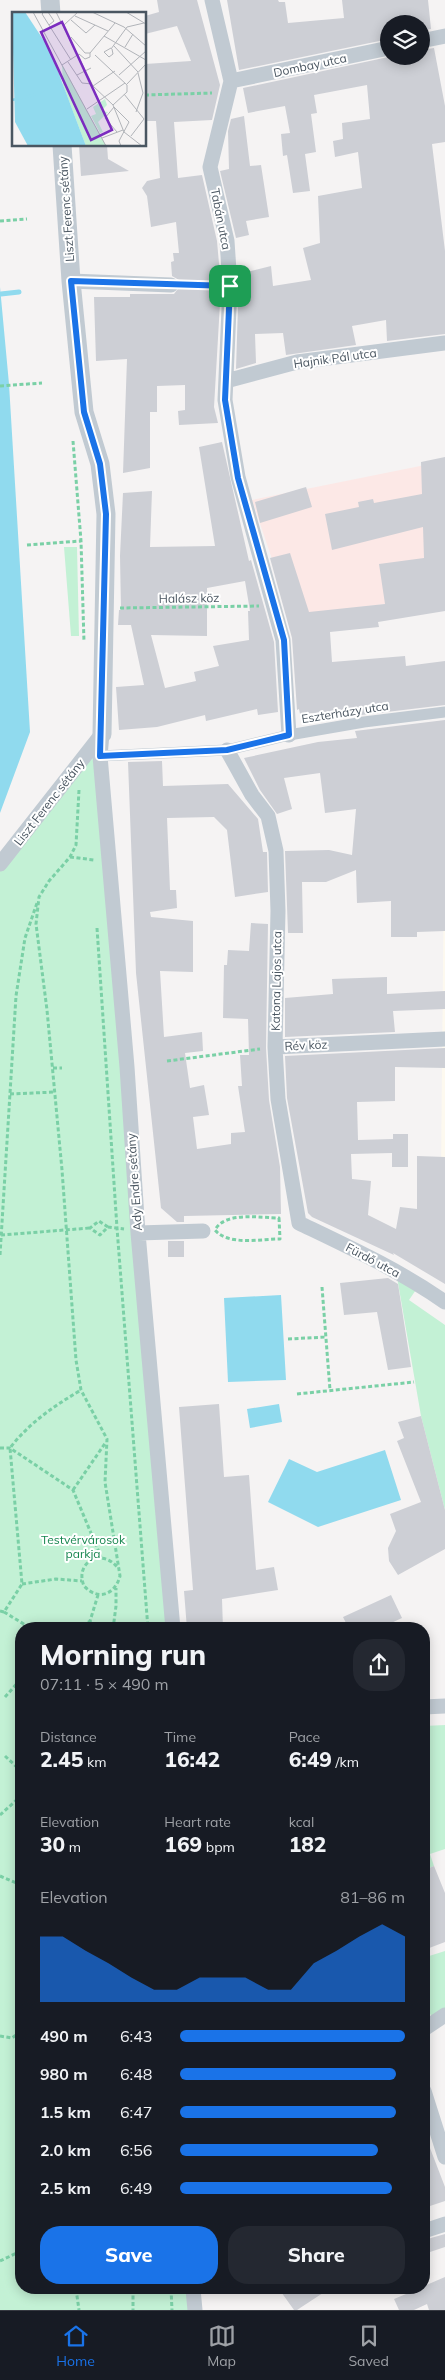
<!DOCTYPE html>
<meta charset="utf-8">
<style>
body{margin:0;font-family:Mulish,sans-serif;background:#242831;color:#f1f3f6;height:100vh;display:flex;flex-direction:column;font-size:19px;white-space:nowrap}
*{box-sizing:border-box;margin:0}
p{font-size:16px;color:#9ea1a6}
.icon{flex:none;width:28px;height:28px;fill:none;stroke:currentColor;stroke-width:2;stroke-linecap:round;stroke-linejoin:round}
.map{position:relative;flex:1;overflow:hidden}
.panel{position:absolute;left:15px;top:1622px;width:415px;height:672px;display:flex;flex-direction:column;background:#171b24;border-radius:20px;box-shadow:0 2px 12px #0003}
.panel>*{flex:none}
.controls{position:absolute;left:380px;top:15px;display:grid;gap:10px}
.controls a{display:grid;place-items:center;width:50px;height:50px;border-radius:50%;background:#171b24;box-shadow:0 2px 12px #0003;font-size:25px}
.pin{position:absolute;display:grid;place-items:center;width:42px;height:42px;color:#fff;margin:-21px;border-radius:10px;box-shadow:0 2px 8px #0006}
.round{display:grid;place-items:center;flex:none;width:52px;height:52px;border-radius:20px;background:#242831}
.head{display:flex;align-items:center;justify-content:space-between;height:85px;padding:0 25px}
h1{font-size:28px;font-weight:800;line-height:38px}
.metrics{display:grid;grid-template-columns:repeat(3,1fr);gap:8px;height:85px;padding:5px 25px}
.metrics div{display:grid;align-content:center}
.metrics b{font-size:21px;font-weight:800}
.metrics small{font-size:14px;font-weight:400}
.metrics p{font-size:14px}
.chart{height:140px;padding:10px 25px}
.chart p{display:flex;justify-content:space-between}
.chart svg{width:100%;height:90px;margin-top:5px;fill:#1a73e8;opacity:.7}
.action{display:flex;gap:10px;margin-top:auto;padding:10px 25px}
.action a{flex:1;height:58px;border-radius:20px;background:#1a73e8;color:#fff;font-size:20px;font-weight:800;line-height:58px;text-align:center}
.action a+a{background:#242831;color:#f1f3f6}
ul{padding:0 25px;list-style:none;font-size:16px}
li{display:grid;grid-template-columns:80px 60px 1fr;align-items:center;height:38px}
li i{height:12px;border-radius:6px;background:#1a73e8}
.menu{display:flex;justify-content:space-around;align-items:center;height:70px;border-top:1px solid #363941;background:#171b24;font-size:14px;color:#9ea1a6}
.menu a{display:grid;justify-items:center;gap:2px}
.menu .on{color:#1a73e8}
.map>svg:first-child{display:block}
.commercial{fill:#fdf9ef}
.medical{fill:#fce8e6}
.green{fill:#c3f1d5}
.water{fill:#90daee}
.lines{fill:none;stroke-linecap:round;stroke-linejoin:round}
.stream{stroke:#90daee;stroke-width:5}
.building{fill:#cdcfd5;fill-rule:evenodd}
.path{stroke:#7ad0a6;stroke-width:3;stroke-dasharray:4 2.5;stroke-linecap:butt}
.pedestrian{stroke:#c1cad2;stroke-width:11}
.minor{stroke:#c1cad2;stroke-width:15}
.tertiary{stroke:#c1cad2;stroke-width:19}
.route-casing{stroke:#fff;stroke-width:10}
.route{stroke:#1a73e8;stroke-width:6}
.labels{text-anchor:middle;dominant-baseline:central;stroke-width:4;stroke-linejoin:round;paint-order:stroke}
.street-label{font-size:12px;fill:#4a5661;stroke:#fff}
.park-label{font-size:12px;fill:#17864f;stroke:#fff}
.inset-river{fill:none;stroke:#90daee;stroke-width:2.5}
.inset-road{fill:none;stroke:#b1b4b9;stroke-width:1}
.view{fill:#7b2cbf;fill-opacity:0.15;stroke:#7b2cbf;stroke-width:2.5}
.inset-edge{fill:none;stroke:#4a5661;stroke-width:2.5}
</style>
<div class="map">
<svg width="445" height="2310" viewBox="0 0 445 2310">
<rect width="100%" height="100%" fill="#f5f3f3"/>
<path class="commercial" d="M445 763V1280L440 1274Z"/>
<path class="medical" d="M445 461V597L291 615 252 500Z"/>
<path class="green" d="M64 547H77L79 636H71Z
M102 734 173 1629H21V2289H193L195 2310H0V864Z
M397 1277 420 1284 409 1300 445 1325V1510L421 1416Z
M445 1725V1849L430 1854 434 1866 424 1870V1726Z
M445 1951V2015L434 2022 424 2001V1953L426 1957Z"/>
<path class="water" d="M0 287 9 384 30 732 0 813Z
M281 1295 286 1380 228 1382 224 1298Z
M279 1404 282 1422 250 1428 247 1409Z
M385 1450 401 1500 318 1527 268 1502 289 1459 317 1472Z"/>
<g class="lines">
<path class="stream" d="M1 294 19 292"/>
</g>
<path class="building" d="M157 0H197L220 85 212 120 174 122 178 178 202 175 217 241 221 286 214 407 218 423 179 425 178 411 185 410V385L157 386V412H150V468L123 473 127 359 96 361 94 297H130V294H174L180 286 179 280 172 276 171 262 174 261 173 253H179L176 222 151 227 147 196 142 188 147 181 160 178 156 121H145V64L191 61 177 26 145 34V16L159 12Z
M227 0H278L279 2H285L288 23 344 18 342 0H428L431 29 421 31V24H389V39L239 70Z
M434 48 445 106V142L432 144 445 251V334L387 341 386 320 352 326 356 345 286 355 283 333 255 334 256 363 236 369 239 274 271 266 273 286 311 280 303 248 320 243 318 196 362 188 358 152 335 157 333 141 343 139 342 123 370 119 367 85 314 95 317 113 311 114 316 152 305 154 310 191 293 193 287 155 283 156 281 134 290 133 285 106 248 113 243 88 393 56H421V50Z
M244 116 250 166 261 165 269 217 246 221 249 235 236 238 220 171 229 169 228 131 231 119Z
M79 145H107L108 159 129 171 81 176Z
M222 442 249 561 251 560 274 642 278 712 258 715 257 709 206 721 205 715 157 727 119 730 116 687 144 685 131 625H118L119 610H121L120 556 123 493 152 491 150 547 215 546 199 447ZM245 581 250 611H248L249 640 213 646 219 666 194 672 196 681 165 688 151 635 207 636V588Z
M445 457V611L378 622 379 627 330 632 332 662 405 656 406 666 445 661V705L353 716 352 710 300 714 299 709 297 710 292 638 270 558 290 553 309 612 385 604 379 564 424 558 423 527 332 550 325 514 359 507 358 502 373 499 374 503 422 494 421 462Z
M306 487 312 507 260 523 255 502Z
M445 720V931L417 932V937H391V901L357 903 356 870 326 882H302L303 933H288L285 851 329 850 352 855 356 809 325 813 320 773 284 778 292 809 277 814 260 790 244 758 318 742 357 738 355 731Z
M162 761 163 786 228 784 258 819 263 852H267L268 892 235 897 227 830 214 817 167 818 170 890H176L177 908 150 912 151 917 193 921V972L160 971 164 1037 202 1032 203 1051 185 1053 190 1088 204 1085 209 1115 193 1117 197 1149 231 1144V1133L245 1132 238 1086H242L240 1055H249L248 1019 223 1018 224 965H227L228 950 249 951 251 923 268 924 266 1048 269 1100 280 1167 281 1214 184 1216V1222H177L161 1208 136 973 128 762Z
M387 977V994L445 991V1009L393 1011 395 1032 285 1037V998L333 994 332 979Z
M445 1048V1068L395 1067V1101L357 1102 358 1140 393 1139V1134H408V1167H392V1153L351 1154 352 1179 371 1181 368 1215 396 1229 400 1207 417 1209V1156L445 1157V1284L393 1253 394 1255 312 1217 308 1213 287 1098 285 1056Z
M168 1241H184V1257H168Z
M388 1278 398 1284 411 1367 388 1370 377 1312 344 1315 340 1283Z
M219 1404 224 1477 249 1475 256 1570 274 1567 278 1590 222 1599 223 1629H187L184 1591 193 1590 179 1407Z
M421 1416 445 1510V1549L398 1575 389 1561 388 1548 396 1531 390 1514 421 1502 397 1441 404 1438 398 1422Z
M391 1595 402 1618 378 1629H349L343 1617Z
M434 1866 445 1893V1942L424 1950V1870Z
M424 2135H425L445 2187V2201L424 2208Z
M445 2234V2247L424 2254V2240Z
M445 2277V2310H429L427 2304 414 2310H399L394 2299 418 2289H424V2286Z
M279 2289H329L297 2310H294Z"/>
<g class="lines">
<path class="path" d="M145 95 212 93
M0 221 27 219
M185 285 214 286
M0 386 42 383
M73 441 81 541 84 642
M27 545 81 541
M120 608 259 606
M79 790 76 845 70 857 49 881 39 897 36 924 47 1010 62 1170 76 1360 81 1390 107 1439 105 1482 120 1576C115 1595 98 1601 84 1586 74 1562 102 1548 117 1567
M70 857 94 860
M97 928 117 1228 148 1629
M167 1061 260 1049
M53 1068H62
M10 1094 55 1092
M279 1218 280 1239C261 1239 228 1246 215 1230 225 1211 261 1218 279 1218Z
M108 1227 99 1221 90 1228 100 1235 108 1227 124 1229
M1 1235 90 1228
M0 1255 16 996 25 938 37 903
M322 1287 330 1390
M288 1339 326 1337
M297 1394 414 1382
M0 1448H10L73 1490 101 1557
M73 1490 106 1442
M22 1584 56 1579 82 1581
M0 1611 4 1612 22 1584 10 1448C29 1423 54 1406 81 1390
M4 1612 32 1629
M90 1621 93 1629
M77 1629 90 1621 98 1595
M113 1629 116 1606V1588
M5 1697 21 1679
M5 1756 21 1771
M0 1815 21 1796
M0 1876 21 1885
M21 2005 18 2020 21 2035
M0 2036 12 2038 20 2032
M0 2261 21 2251
M76 2289 79 2310
M133 2289V2310
M171 2289 172 2310"/>
<path class="pedestrian" d="M100 756 227 750 289 735 364 722 445 712"/>
<path class="minor" d="M212 0 231 81 210 167 227 241 230 286 225 400 238 477 283 640 289 735
M421 41 445 36
M231 81 389 48
M71 281 171 285
M226 381 297 362 445 343
M102 734 100 756 127 1067 138 1233 173 1629
M227 750 252 795 268 816 276 851 278 911 275 1047 278 1099 299 1223C349 1247 399 1270 445 1302
M0 864 102 734
M275 1047 445 1039
M138 1233 203 1231
M424 1707 445 1706
M424 2029 445 2015
M424 2091 445 2157
M424 2231 445 2224
M193 2289 195 2310"/>
<path class="tertiary" d="M50 0 51 14
M62 145 71 281 84 412 100 464 106 514 102 734"/>
</g>
<g class="lines">
<g class="route-casing">
<path id="route" d="M71 281 230 286 225 400 238 478 284 640 289 735 227 750 100 756 106 514 100 464 84 412Z"/>
</g>
<use href="#route" class="route"/>
</g>
<g class="labels">
<g class="street-label">
<text transform="translate(310 65) rotate(-12)">Dombay utca</text>
<text transform="translate(66 209) rotate(-94)">Liszt Ferenc sétány</text>
<text transform="translate(221 219) rotate(79)">Tabán utca</text>
<text transform="translate(335 358) rotate(-8)">Hajnik Pál utca</text>
<text transform="translate(189 598) rotate(-1)">Halász köz</text>
<text transform="translate(345 712) rotate(-9)">Eszterházy utca</text>
<text transform="translate(49 802) rotate(-52)">Liszt Ferenc sétány</text>
<text transform="translate(276 981) rotate(-89)">Katona Lajos utca</text>
<text transform="translate(306 1045) rotate(-3)">Rév köz</text>
<text transform="translate(134 1182) rotate(-94)">Ady Endre sétány</text>
<text transform="translate(373 1260) rotate(28)">Fürdő utca</text>
</g>
<g class="park-label">
<text x="83" y="1539">Testvérvárosok<tspan x="83" dy="14">parkja</tspan></text>
</g>
</g>
<g transform="translate(12 12)">
<rect width="134" height="134" fill="#f5f3f3"/>
<path d="M50 52 94 134H74L51 73ZM93 87 95 93 89 99 96 100 86 110 91 120 88 121 79 104 84 102 81 95Z" fill="#c3f1d5"/>
<path d="M0 0H13L38 38 74 134H16L3 110Z" fill="#90daee"/>
<path class="inset-river" d="M0 88 22 83 34 77 47 62"/>
<path class="inset-road" d="M21 0 94 134M32 0 30 2 59 48M36 0 42 9 37 13M44 0 81 74 101 93 112 120 130 134M80 0 112 15 134 34M114 0 134 12M63 4 96 19M59 8 74 21 83 13M52 13 66 0M92 24 134 48M59 25 73 41H78M102 34 126 60M113 35 121 22M99 36 92 40 97 45 101 42 100 37M99 37 115 15 132 11M67 42 73 47 78 45V41L103 11M83 43 115 73V80L101 93M56 50 70 71 80 72M50 53 67 42M65 63 79 56M107 63 134 39M115 72 134 52M81 74 103 59M112 82 132 107 119 124M75 97 113 71M124 100 131 81 126 61M105 120 93 106 102 95 117 110 107 129 109 134M90 126 111 118"/>
<path class="view" d="M50 10 100 118 79 128 29 20Z"/>
<rect width="134" height="134" class="inset-edge"/>
</g>
</svg>
<div class="controls">
<a><svg class="icon" aria-label="layers" viewBox="0 0 24 24"><path d="M12 4l9 5-9 5-9-5zM3 14l9 5 9-5"/></svg></a>
</div>
<div class="pin" style="left:230px;top:286px;background:#1e9e55"><svg class="icon" aria-label="arrive" viewBox="0 0 24 24"><path d="M6 21V4h12l-3 4 3 4H6"/></svg></div>
<section class="panel">
<div class="head"><div><h1>Morning run</h1><p>07:11 · 5 × 490 m</p></div><a class="round"><svg class="icon" aria-label="share" viewBox="0 0 24 24"><path d="M12 15V3M7 8l5-5 5 5M5 13v7h14v-7"/></svg></a></div>
<div class="metrics">
<div><p>Distance</p><b>2.45<small> km</small></b></div>
<div><p>Time</p><b>16:42</b></div>
<div><p>Pace</p><b>6:49<small> /km</small></b></div>
</div>
<div class="metrics">
<div><p>Elevation</p><b>30<small> m</small></b></div>
<div><p>Heart rate</p><b>169<small> bpm</small></b></div>
<div><p>kcal</p><b>182</b></div>
</div>
<div class="chart"><p><span>Elevation</span>81–86 m</p>
<svg viewBox="0 0 160 44" preserveAspectRatio="none"><path d="M0 44V12L10 12L20 19L30 25L40 32L50 38L60 38L70 32L80 32L90 32L100 38L110 38L120 25L130 19L140 12L150 6L160 12V44z"/></svg>
</div>
<ul>
<li><b>490 m</b>6:43<i style="width:100%"></i></li>
<li><b>980 m</b>6:48<i style="width:96%"></i></li>
<li><b>1.5 km</b>6:47<i style="width:96%"></i></li>
<li><b>2.0 km</b>6:56<i style="width:88%"></i></li>
<li><b>2.5 km</b>6:49<i style="width:94%"></i></li>
</ul>
<div class="action"><a>Save</a><a>Share</a></div>
</section>
</div>
<nav class="menu">
<a class="on"><svg class="icon" aria-label="home" viewBox="0 0 24 24"><path d="M3 11l9-7 9 7M6 9v11h12V9"/></svg>Home</a>
<a><svg class="icon" aria-label="map" viewBox="0 0 24 24"><path d="M3 6l6-2 6 2 6-2v14l-6 2-6-2-6 2zM9 4v14M15 6v14"/></svg>Map</a>
<a><svg class="icon" aria-label="saved" viewBox="0 0 24 24"><path d="M7 4h10v16l-5-4-5 4z"/></svg>Saved</a>
</nav>
